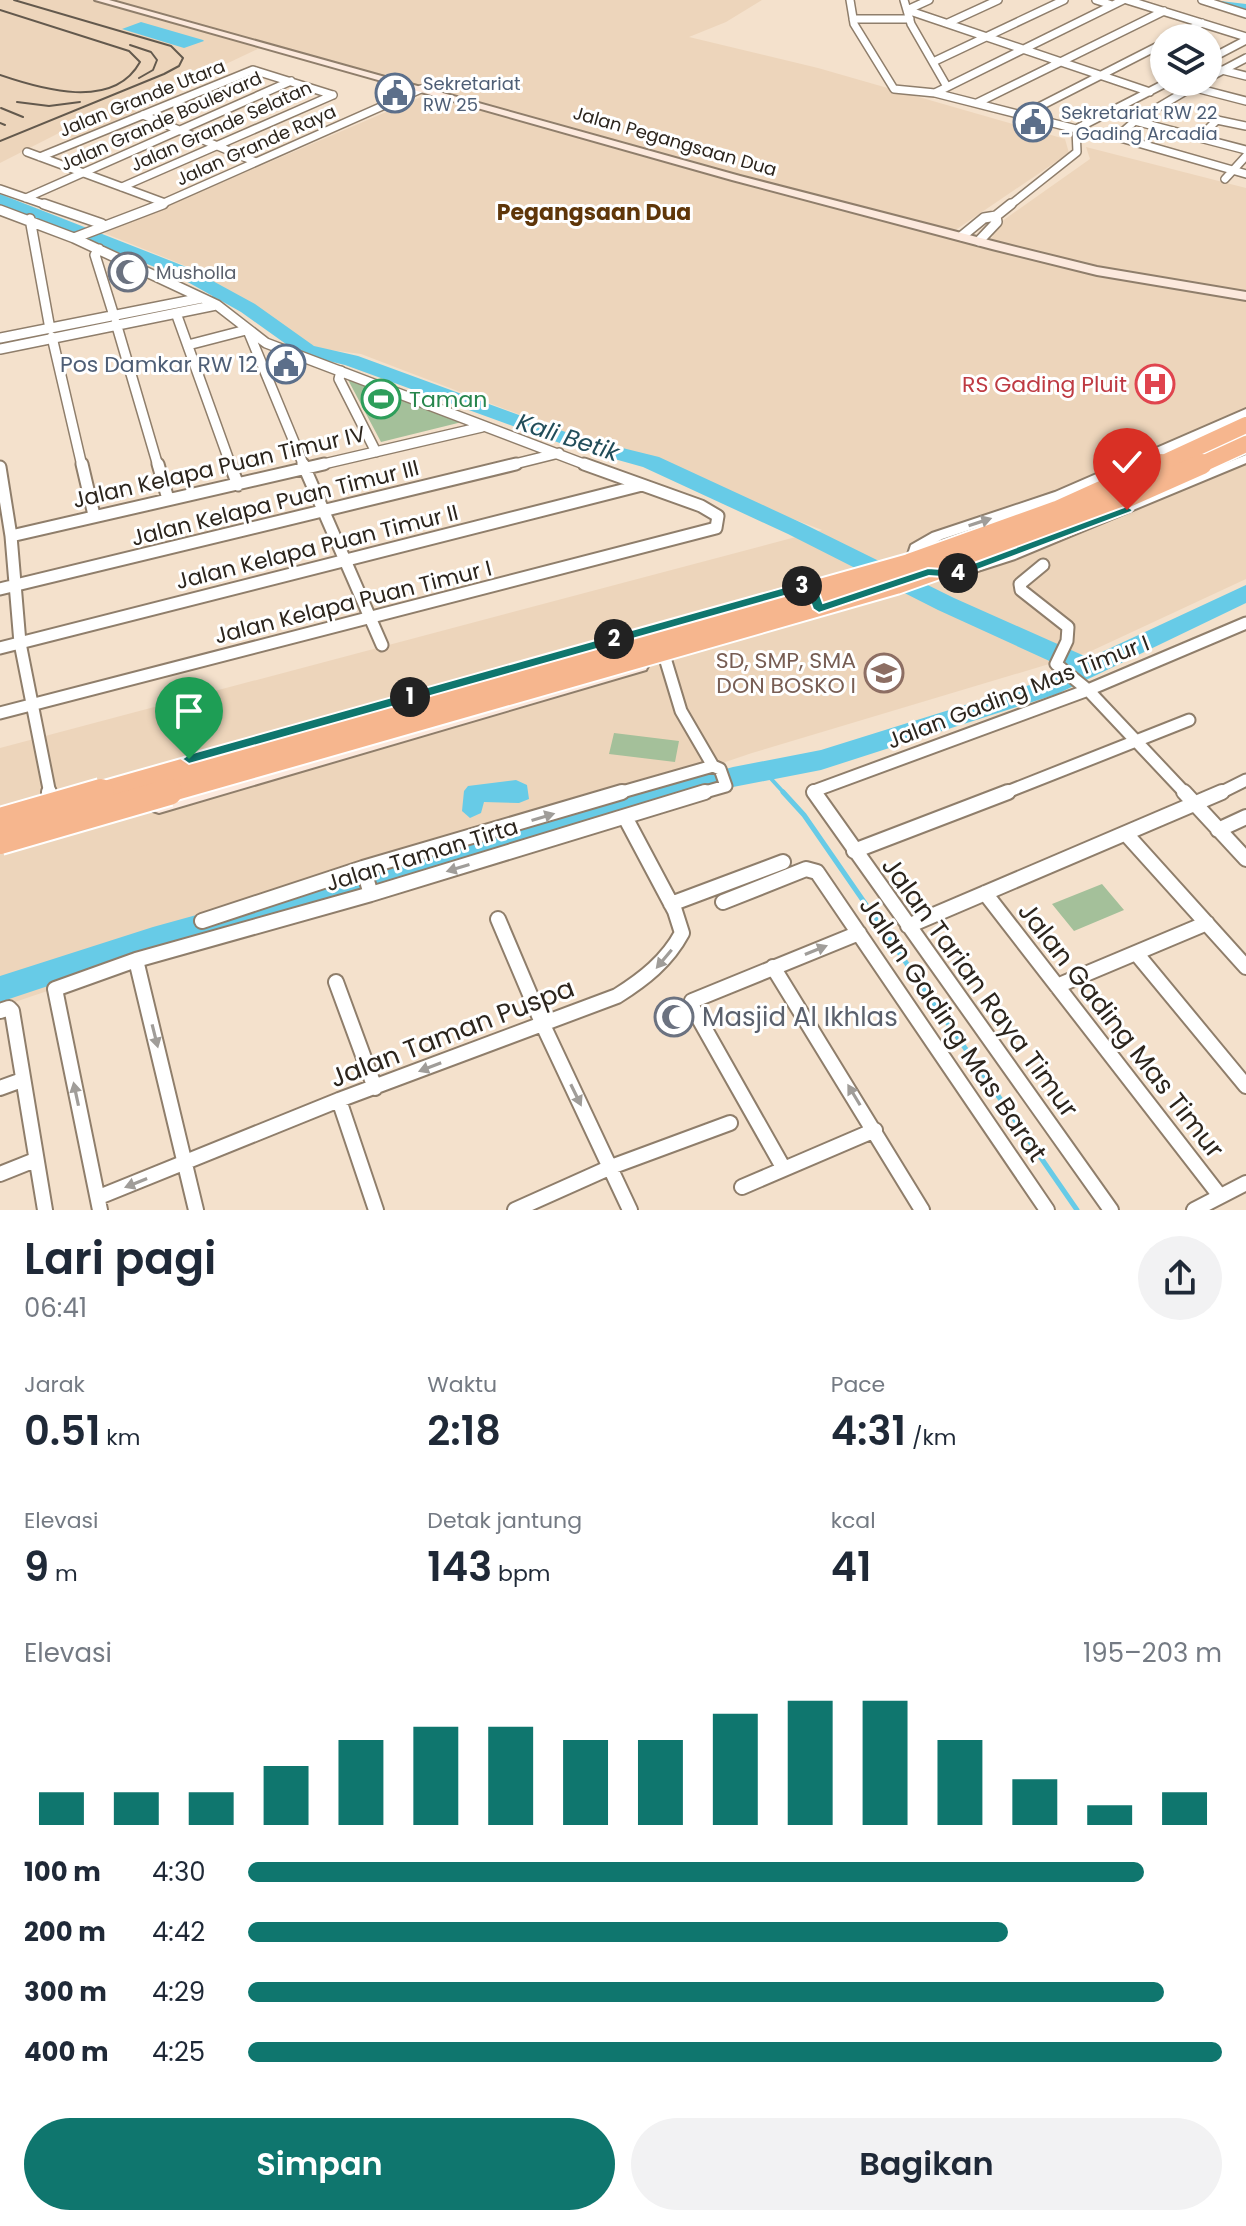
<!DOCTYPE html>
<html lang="id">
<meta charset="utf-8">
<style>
body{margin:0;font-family:Poppins,sans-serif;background:#f2f2f3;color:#1f2937;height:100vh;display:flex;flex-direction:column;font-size:30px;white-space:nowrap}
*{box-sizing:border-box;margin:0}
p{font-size:26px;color:#747a83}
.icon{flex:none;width:44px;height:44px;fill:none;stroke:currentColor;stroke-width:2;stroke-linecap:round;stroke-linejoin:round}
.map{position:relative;height:1210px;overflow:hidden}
.sheet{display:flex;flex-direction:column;background:#fff;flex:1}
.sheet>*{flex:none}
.buttons{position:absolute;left:1150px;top:24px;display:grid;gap:16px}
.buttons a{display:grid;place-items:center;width:72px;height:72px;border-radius:50%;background:#fff;box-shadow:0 2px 6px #0004;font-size:40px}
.pin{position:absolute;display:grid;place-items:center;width:68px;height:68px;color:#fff;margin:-82px -34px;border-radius:50% 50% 50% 0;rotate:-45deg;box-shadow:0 0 8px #0007}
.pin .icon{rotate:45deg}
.km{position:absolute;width:40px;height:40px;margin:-20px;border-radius:50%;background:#222;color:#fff;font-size:22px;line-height:40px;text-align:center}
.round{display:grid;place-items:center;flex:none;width:84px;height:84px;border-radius:42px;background:#f2f2f3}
.summary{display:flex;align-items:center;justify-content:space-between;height:136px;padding:0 24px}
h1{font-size:44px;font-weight:600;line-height:60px}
.figures{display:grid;grid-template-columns:repeat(3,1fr);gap:12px;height:136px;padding:8px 24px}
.figures div{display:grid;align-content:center}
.figures b{font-size:40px;font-weight:600}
.figures small{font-size:22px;font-weight:400}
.figures p{font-size:22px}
.chart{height:224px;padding:16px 24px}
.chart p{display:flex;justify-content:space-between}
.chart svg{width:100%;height:144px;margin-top:8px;stroke:#0f766e;stroke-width:6}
.button{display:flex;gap:16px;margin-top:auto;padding:16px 24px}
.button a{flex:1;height:92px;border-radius:48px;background:#0f766e;color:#fff;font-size:32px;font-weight:600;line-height:92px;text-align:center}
.button a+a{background:#f2f2f3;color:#1f2937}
ul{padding:0 24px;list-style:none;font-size:26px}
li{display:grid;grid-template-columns:128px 96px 1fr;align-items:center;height:60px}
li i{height:20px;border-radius:10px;background:#0f766e}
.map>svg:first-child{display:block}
.built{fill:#edd5bb}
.green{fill:#a4c09a}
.water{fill:#67cbe7}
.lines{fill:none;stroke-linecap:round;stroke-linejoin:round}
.stream-far2{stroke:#67cbe7;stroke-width:3}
.stream-far1{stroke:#67cbe7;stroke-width:4}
.stream{stroke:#67cbe7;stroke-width:5}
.river{fill:#67cbe7;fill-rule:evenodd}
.minor-far3-casing{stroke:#8f7e6b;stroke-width:10}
.minor-far2-casing{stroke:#8f7e6b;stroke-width:12}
.minor-far1-casing{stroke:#8f7e6b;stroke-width:15}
.minor-casing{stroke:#8f7e6b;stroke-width:18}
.tertiary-casing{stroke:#8f7e6b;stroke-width:4}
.secondary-casing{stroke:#8f7e6b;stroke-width:4}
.minor-far3{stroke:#fff;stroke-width:7}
.minor-far2{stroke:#fff;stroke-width:9}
.minor-far1{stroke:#fff;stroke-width:11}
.minor{stroke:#fff;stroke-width:14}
.tertiary{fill:#fff;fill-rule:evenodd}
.secondary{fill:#fce9dd;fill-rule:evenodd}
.tram{stroke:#63594d;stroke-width:2}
.motorway-bridge-far2-casing{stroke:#fff;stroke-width:19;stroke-linecap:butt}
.motorway-bridge-far1-casing{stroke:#fff;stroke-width:24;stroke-linecap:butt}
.motorway-bridge-casing{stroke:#fff;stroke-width:30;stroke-linecap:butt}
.motorway-bridge-far2{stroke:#f6b68e;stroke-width:16}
.motorway-bridge-far1{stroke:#f6b68e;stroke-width:20}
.motorway-bridge{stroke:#f6b68e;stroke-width:26}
.oneway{fill:#a09d99}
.route{fill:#0f766e;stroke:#fff;stroke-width:2}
.labels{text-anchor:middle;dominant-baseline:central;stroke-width:6;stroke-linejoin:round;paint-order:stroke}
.far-service-label{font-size:18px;fill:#4e5e75;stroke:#fff;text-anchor:start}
.far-street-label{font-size:18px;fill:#2c251d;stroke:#fff}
.far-worship-label{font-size:18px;fill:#5b616d;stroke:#fff;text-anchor:start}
.far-quarter-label{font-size:22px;font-weight:bold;fill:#5f3609;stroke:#fff}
.service-label{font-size:22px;fill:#4e5e75;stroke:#fff;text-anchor:end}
.health-label{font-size:22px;fill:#be3a42;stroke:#fff;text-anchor:end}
.leisure-label{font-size:22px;fill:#27864d;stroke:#fff;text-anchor:start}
.street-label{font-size:22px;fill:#2c251d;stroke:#fff}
.education-label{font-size:22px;fill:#785e54;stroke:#fff;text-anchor:end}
.water-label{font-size:24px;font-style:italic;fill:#214d5a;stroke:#fff}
.near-street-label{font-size:26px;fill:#2c251d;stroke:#fff}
.near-worship-label{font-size:26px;fill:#5b616d;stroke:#fff;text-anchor:start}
</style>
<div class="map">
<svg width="1246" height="1210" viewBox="0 0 1246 1210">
<rect width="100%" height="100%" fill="#f4e1cc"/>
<path class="built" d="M0 0H762L726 22 689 37 818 68 1065 139 1069 153 954 231 990 242 998 224 1090 159 1086 147 1246 188V579L1089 652 752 753 0 1007V748L822 530 361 354 314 348 186 266 104 233 428 94 262 47 152 99 158 102 74 139 59 133 0 163Z"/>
<path class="green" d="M346 376 462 422 381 442Z
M614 733 679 741 675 762 609 754Z
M1102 884 1124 910 1074 931 1052 904Z"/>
<path class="water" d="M141 22 203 40 204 41 184 48 122 29Z
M516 780 527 785 529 799 519 803 484 802 481 813 470 818 462 811 464 791 468 786Z"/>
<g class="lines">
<path class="stream-far2" d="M207 299 224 295"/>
<path class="stream-far1" d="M764 771 785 794"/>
<path class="stream" d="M783 792 804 815 1077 1210"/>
<path class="river" d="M1212 0 1246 4V12L1214 3Z
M0 194 189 268 255 304 314 346 358 356 582 438 659 457 804 524 954 598 1089 658 1246 585V603L1057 694 821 770 733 787 153 951 0 1002V976L153 927 733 767 821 750 1039 682 1067 669 938 610 788 534 643 467 568 446 345 365 300 354 241 312 177 276 0 205Z"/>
<g class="minor-far3-casing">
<path id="minor-far3" d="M850 0 854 24 894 89 935 93 1076 129 1168 82
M904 0 911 24 946 85
M1096 0 1112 5
M1127 0 1246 37
M1202 0 1246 14
M907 10 1150 92
M907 10 929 0
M853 19H910
M948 23 998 0
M1173 38 1202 23
M1208 60 1246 40
M933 62 1064 0
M1222 70 1246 76
M1208 78 1246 58
M1201 82 1135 121 1117 137 1246 174
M1192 87 1246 101
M935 93 1123 0
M977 103 1164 11
M143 115 256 162
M1023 115 1164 43
M1135 121 1246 150
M1199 138 1217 120 1246 126
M27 152 165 203
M40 157 253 70 333 95
M1225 179 1246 156
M122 187 333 95
M0 189 49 206
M26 198 291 81
M157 206 421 89
M1009 206 1077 152 1076 129"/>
</g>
<g class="minor-far2-casing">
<path id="minor-far2" d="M44 204 102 224
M0 210 74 238 217 305 266 343 589 466
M30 219 50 329
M962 236 984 218 996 216 1011 204
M74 238 163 204
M979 241 997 222 996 216
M99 249 95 255 114 316
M176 313 231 466
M116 323 158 466
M249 333 304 466
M52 337 82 466
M0 338 202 298
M188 345 246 330
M0 349 216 305
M341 371 339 379 376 452
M315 466 482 427
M507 466 559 453"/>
</g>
<g class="minor-far1-casing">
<path id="minor-far1" d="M82 464 94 515
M158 464 168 499
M230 464 238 485
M303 464 382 645
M0 467 11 536 20 643 50 794
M11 536 324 464
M1043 565 1020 584 1021 590 1068 627 1067 641 1056 664 1088 690 1186 794
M0 589 516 464
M0 648 642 485
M665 658 681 711 713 766 720 769 726 786 698 794
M0 713 716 528 718 516 701 506 584 464
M615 794 713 766
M815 794 814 791 1088 690 1246 623
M1002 794 1189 720
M1218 794 1246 780"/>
</g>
<g class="minor-casing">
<path id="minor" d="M49 792 52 806
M814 792 1111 1210
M1184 792 1246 859
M1218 830 1246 817
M1127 835 1246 967
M854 851 1008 792
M985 893 1220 1196
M371 894 363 868 622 792
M723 902 806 869 817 872 1047 1210
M671 904 783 862
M498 919 543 1025 630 1210
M202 921 363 868
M908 926 1222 792
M1136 953 1246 1086
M136 960 196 1210
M773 967 922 1210
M336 982 375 1088
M1057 986 1207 923
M0 1011 9 1008 12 1011 45 1210
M0 1088 22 1080
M339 1100 376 1210
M784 1169 693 1008 692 1001 859 933
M0 1174 35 1160
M742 1187 875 1130
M99 1197 339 1100 617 996C644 979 667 961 682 933L675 911 625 817
M100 1210 55 989 136 960 371 894 705 792
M515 1210 611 1167 730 1123
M1194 1210 1246 1183"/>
</g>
<g class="tertiary-casing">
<path id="tertiary" d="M1246 409V417L1065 498 942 539 922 550 919 560 914 561 907 557 911 545 932 533 1055 492Z
M1246 455V463L1015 559 956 578H937L930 574 932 571 955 570 1005 553Z"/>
</g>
<g class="secondary-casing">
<path id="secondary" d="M95 0H109L740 176 1000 243 1097 267 1246 292V300L1097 275 992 249 732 180Z
M640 660 648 666 646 670 159 813 153 811 150 806 153 801 159 799Z"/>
</g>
<use href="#minor-far3" class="minor-far3"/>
<use href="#minor-far2" class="minor-far2"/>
<use href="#minor-far1" class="minor-far1"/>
<use href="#minor" class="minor"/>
<use href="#tertiary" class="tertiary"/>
<use href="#secondary" class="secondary"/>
<path class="tram" d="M0 10 129 51 140 62C113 111 41 89 0 75
M130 45 151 52 157 60 153 70 139 78
M17 102 49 106 80 102
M1 108 23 117
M0 123 5 125
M0 141 164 74 179 66 183 58 171 46 14 0"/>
<g class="motorway-bridge-far2-casing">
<path id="motorway-bridge-far2" d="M1157 466 1246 425
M1198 466 1246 444"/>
</g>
<g class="motorway-bridge-far1-casing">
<path id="motorway-bridge-far1" d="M94 794 909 564 1057 511 1161 464
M162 794 896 584 1076 520 1202 464"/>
</g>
<g class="motorway-bridge-casing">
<path id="motorway-bridge" d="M0 821 101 792
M0 841 169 792"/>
</g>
<use href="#motorway-bridge-far2" class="motorway-bridge-far2"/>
<use href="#motorway-bridge-far1" class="motorway-bridge-far1"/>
<use href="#motorway-bridge" class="motorway-bridge"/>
</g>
<defs><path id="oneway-solid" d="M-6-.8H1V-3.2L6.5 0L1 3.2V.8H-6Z" transform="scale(2)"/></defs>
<g class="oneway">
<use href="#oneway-solid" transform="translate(980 522) rotate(-18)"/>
<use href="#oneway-solid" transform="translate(543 817) rotate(-17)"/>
<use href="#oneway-solid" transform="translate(458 868) rotate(163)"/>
<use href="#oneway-solid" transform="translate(816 950) rotate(-22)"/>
<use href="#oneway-solid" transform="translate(664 959) rotate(130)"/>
<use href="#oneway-solid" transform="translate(155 1036) rotate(76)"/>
<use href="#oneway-solid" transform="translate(430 1067) rotate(159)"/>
<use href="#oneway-solid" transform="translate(76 1094) rotate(-102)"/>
<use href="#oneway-solid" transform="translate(576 1095) rotate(64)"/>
<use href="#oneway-solid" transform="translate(854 1095) rotate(-121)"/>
<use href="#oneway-solid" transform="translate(136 1183) rotate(158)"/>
</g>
<path class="route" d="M1127 506 1133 510 1131 512 956 578 929 576 819 613 813 609 806 590 189 764 182 759 189 754 810 580 816 584 823 603 928 568 955 570Z"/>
<defs>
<g id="civic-ring" transform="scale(2)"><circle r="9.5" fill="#fff" stroke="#5c6f8a" stroke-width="1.5"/><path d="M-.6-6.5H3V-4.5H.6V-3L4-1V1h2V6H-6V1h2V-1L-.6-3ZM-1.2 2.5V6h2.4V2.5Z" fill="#5c6f8a"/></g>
<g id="mosque-ring" transform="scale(2)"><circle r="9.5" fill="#fff" stroke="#6b7280" stroke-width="1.5"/><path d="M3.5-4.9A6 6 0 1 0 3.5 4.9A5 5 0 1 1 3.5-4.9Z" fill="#6b7280"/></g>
<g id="hospital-ring" transform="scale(2)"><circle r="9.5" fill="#fff" stroke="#e0444e" stroke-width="1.5"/><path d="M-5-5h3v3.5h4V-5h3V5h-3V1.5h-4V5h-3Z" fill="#e0444e"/></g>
<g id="stadium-ring" transform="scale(2)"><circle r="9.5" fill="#fff" stroke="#2e9e5b" stroke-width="1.5"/><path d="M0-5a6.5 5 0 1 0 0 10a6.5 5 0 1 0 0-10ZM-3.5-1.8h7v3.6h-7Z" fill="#2e9e5b"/></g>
<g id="school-ring" transform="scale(2)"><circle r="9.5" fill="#fff" stroke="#8d6e63" stroke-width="1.5"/><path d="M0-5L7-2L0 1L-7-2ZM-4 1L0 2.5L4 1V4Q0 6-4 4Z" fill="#8d6e63"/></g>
</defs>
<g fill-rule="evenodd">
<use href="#civic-ring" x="395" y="93"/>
<use href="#civic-ring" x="1033" y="122"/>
<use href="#mosque-ring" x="128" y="272"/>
<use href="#civic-ring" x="286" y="364"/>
<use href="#hospital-ring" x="1155" y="384"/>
<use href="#stadium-ring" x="381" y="399"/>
<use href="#school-ring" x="884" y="673"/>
<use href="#mosque-ring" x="674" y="1017"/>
</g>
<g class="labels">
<g class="far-service-label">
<text x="423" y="83">Sekretariat<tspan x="423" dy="21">RW 25</tspan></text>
<text x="1061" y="112">Sekretariat RW 22<tspan x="1061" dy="21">- Gading Arcadia</tspan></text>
</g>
<g class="far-street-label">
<text transform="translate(142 98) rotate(-22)">Jalan Grande Utara</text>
<text transform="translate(161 121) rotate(-24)">Jalan Grande Boulevard</text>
<text transform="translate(221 126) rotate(-24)">Jalan Grande Selatan</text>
<text transform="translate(675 141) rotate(16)">Jalan Pegangsaan Dua</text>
<text transform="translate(256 145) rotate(-24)">Jalan Grande Raya</text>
</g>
<g class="far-worship-label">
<text x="156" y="272">Musholla</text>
</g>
<g class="far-quarter-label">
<text x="594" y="212">Pegangsaan Dua</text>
</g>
<g class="service-label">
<text x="258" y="364">Pos Damkar RW 12</text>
</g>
<g class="health-label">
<text x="1127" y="384">RS Gading Pluit</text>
</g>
<g class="leisure-label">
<text x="409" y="399">Taman</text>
</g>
<g class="street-label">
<text transform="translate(219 467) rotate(-13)">Jalan Kelapa Puan Timur IV</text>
<text transform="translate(275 503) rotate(-14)">Jalan Kelapa Puan Timur III</text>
<text transform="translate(317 547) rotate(-14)">Jalan Kelapa Puan Timur II</text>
<text transform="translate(353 602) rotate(-14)">Jalan Kelapa Puan Timur I</text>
<text transform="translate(1018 692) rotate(-21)">Jalan Gading Mas Timur I</text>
<text transform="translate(422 855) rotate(-17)">Jalan Taman Tirta</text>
</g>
<g class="education-label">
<text x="856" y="660">SD, SMP, SMA<tspan x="856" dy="25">DON BOSKO I</tspan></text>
</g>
<g class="water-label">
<text transform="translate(568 437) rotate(18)">Kali Betik</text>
</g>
<g class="near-street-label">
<text transform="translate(980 987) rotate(54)">Jalan Tarian Raya Timur</text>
<text transform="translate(953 1029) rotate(56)">Jalan Gading Mas Barat</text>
<text transform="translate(1121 1030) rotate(52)">Jalan Gading Mas Timur</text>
<text transform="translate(452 1033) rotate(-21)">Jalan Taman Puspa</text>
</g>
<g class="near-worship-label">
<text x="702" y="1017">Masjid Al Ikhlas</text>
</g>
</g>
</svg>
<div class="buttons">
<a><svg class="icon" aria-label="layers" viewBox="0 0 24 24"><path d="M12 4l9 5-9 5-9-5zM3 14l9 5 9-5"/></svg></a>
</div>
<div class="pin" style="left:189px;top:759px;background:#1e9e55"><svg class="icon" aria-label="arrive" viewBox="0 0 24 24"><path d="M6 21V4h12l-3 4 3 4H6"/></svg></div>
<div class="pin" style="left:1127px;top:510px;background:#d93025"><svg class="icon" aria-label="check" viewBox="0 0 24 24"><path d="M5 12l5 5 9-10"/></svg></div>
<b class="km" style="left:410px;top:697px">1</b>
<b class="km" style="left:614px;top:639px">2</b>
<b class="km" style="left:802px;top:586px">3</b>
<b class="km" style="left:958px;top:573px">4</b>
</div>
<section class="sheet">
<div class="summary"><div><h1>Lari pagi</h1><p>06:41</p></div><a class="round"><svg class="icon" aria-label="share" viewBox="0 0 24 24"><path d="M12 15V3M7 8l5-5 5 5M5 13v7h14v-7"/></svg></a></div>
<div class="figures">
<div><p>Jarak</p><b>0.51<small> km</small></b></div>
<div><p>Waktu</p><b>2:18</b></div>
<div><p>Pace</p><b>4:31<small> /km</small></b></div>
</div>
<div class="figures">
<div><p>Elevasi</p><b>9<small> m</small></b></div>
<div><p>Detak jantung</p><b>143<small> bpm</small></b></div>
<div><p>kcal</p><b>41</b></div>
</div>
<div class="chart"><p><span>Elevasi</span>195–203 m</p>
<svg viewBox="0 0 160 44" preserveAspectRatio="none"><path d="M5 44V34M15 44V34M25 44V34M35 44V26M45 44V18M55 44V14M65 44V14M75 44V18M85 44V18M95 44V10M105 44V6M115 44V6M125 44V18M135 44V30M145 44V38M155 44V34"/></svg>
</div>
<ul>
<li><b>100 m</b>4:30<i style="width:92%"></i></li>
<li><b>200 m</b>4:42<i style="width:78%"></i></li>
<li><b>300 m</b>4:29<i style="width:94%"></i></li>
<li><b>400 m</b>4:25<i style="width:100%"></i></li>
</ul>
<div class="button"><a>Simpan</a><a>Bagikan</a></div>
</section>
